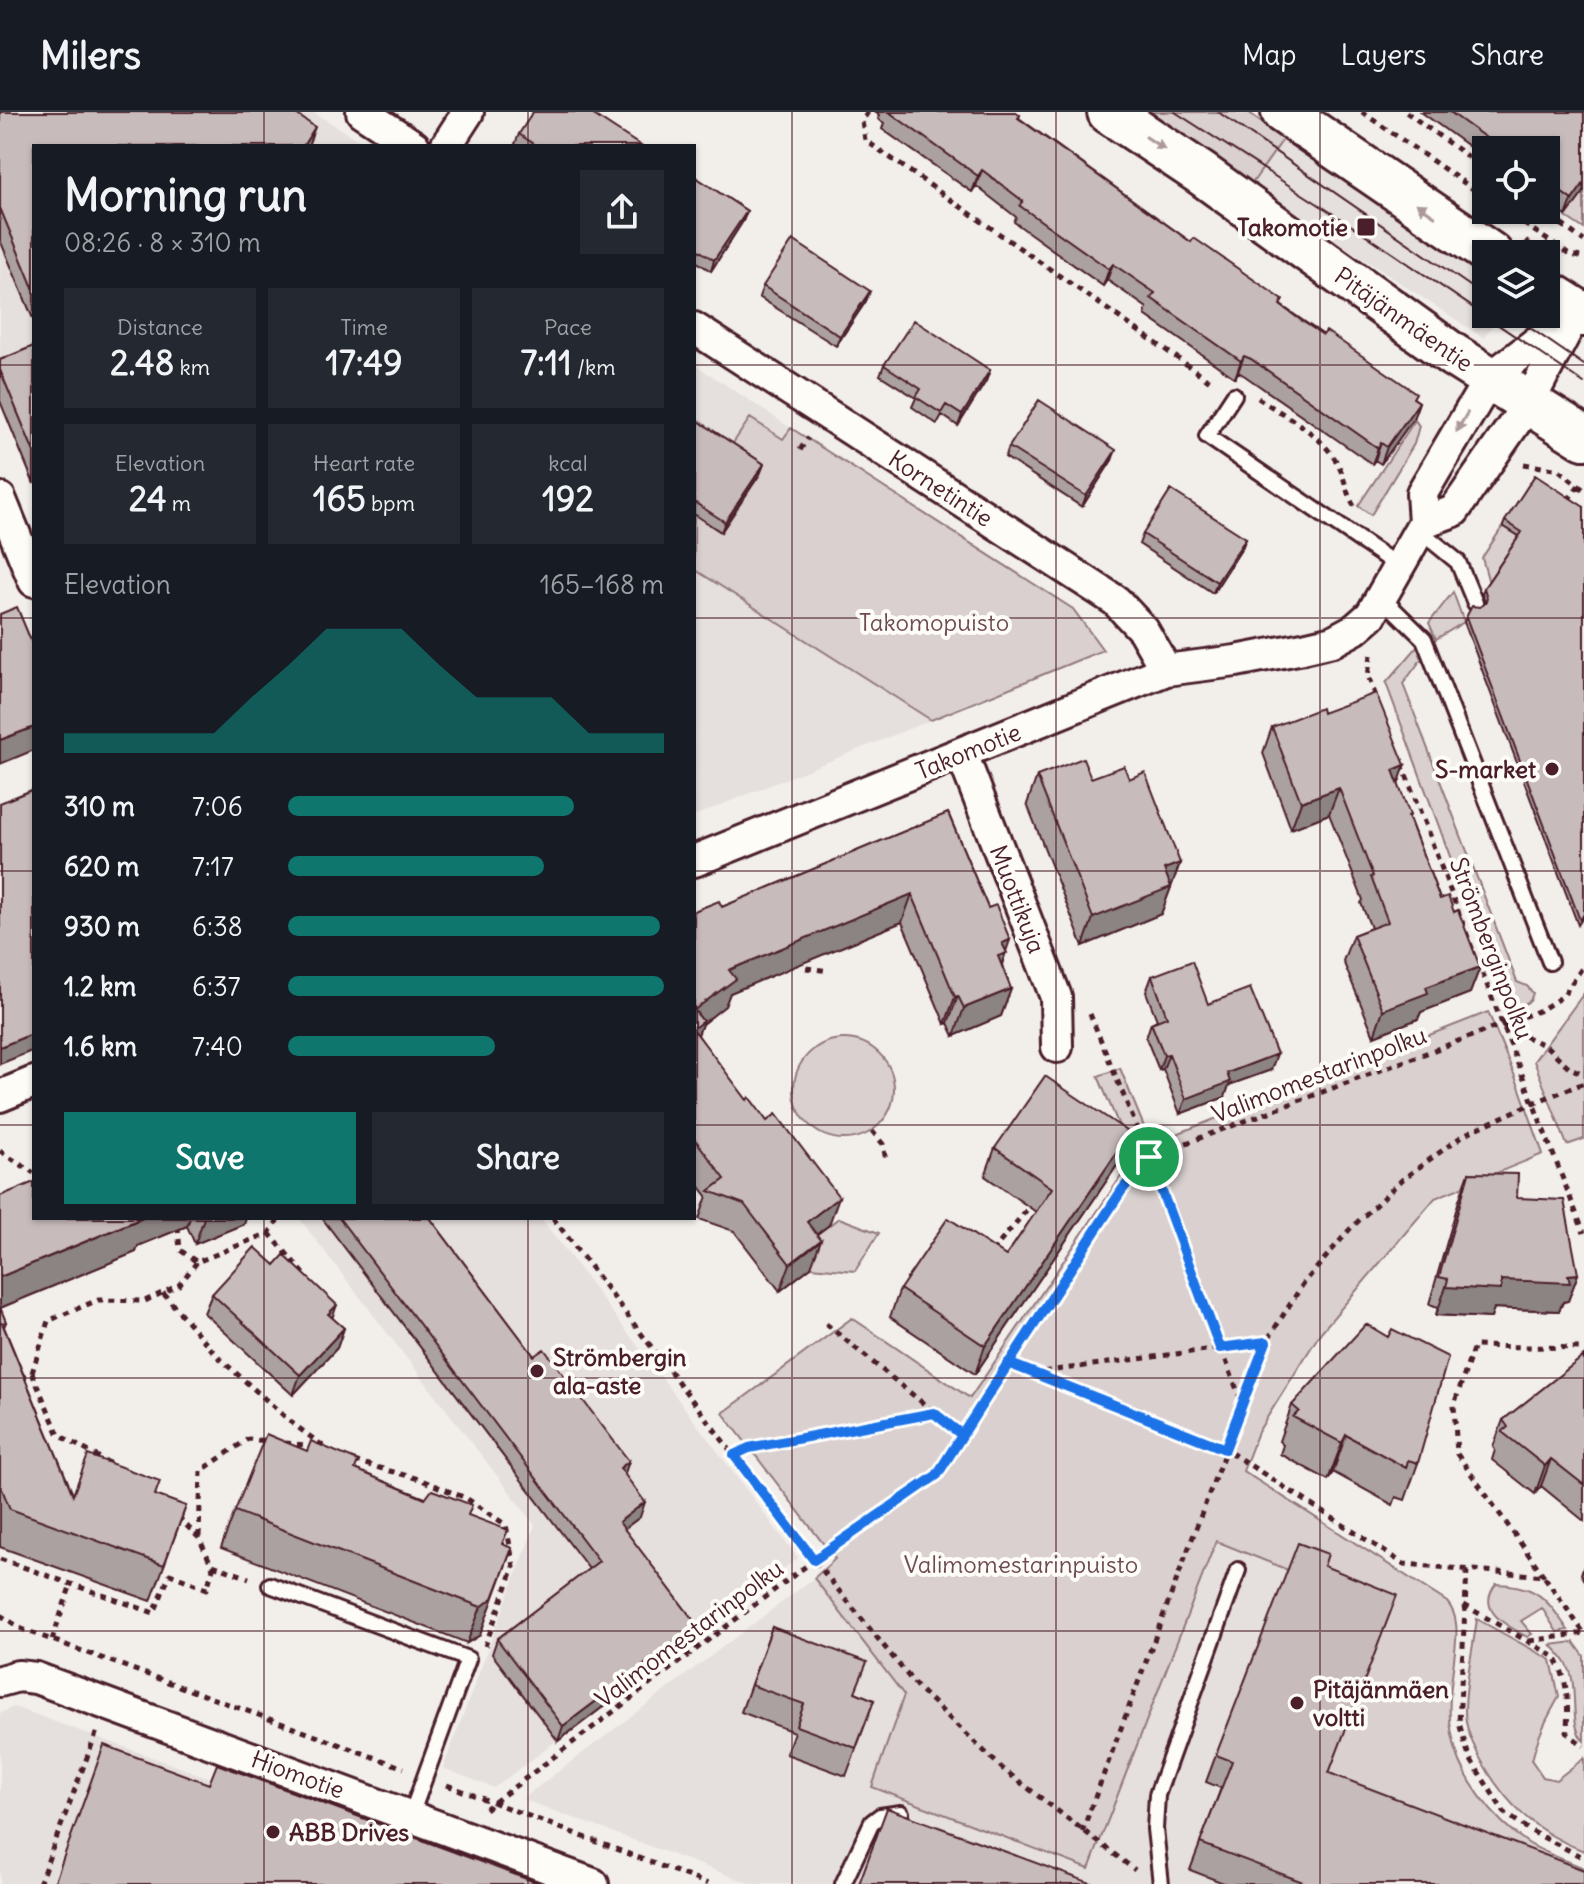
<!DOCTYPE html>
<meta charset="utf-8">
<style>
body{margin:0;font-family:Delius,sans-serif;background:#242831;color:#f1f3f6;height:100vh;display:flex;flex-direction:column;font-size:30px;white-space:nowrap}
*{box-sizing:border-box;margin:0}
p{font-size:26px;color:#9ea1a6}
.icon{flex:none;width:44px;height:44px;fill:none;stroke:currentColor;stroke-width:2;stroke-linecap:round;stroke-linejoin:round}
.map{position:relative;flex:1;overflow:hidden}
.sheet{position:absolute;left:32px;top:32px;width:664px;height:1076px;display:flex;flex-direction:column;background:#171b24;border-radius:0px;box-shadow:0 2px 6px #0004}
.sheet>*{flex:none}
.tools{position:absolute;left:1472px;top:24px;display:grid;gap:16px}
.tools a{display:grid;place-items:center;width:88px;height:88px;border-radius:0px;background:#171b24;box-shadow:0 2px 6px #0004;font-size:40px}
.pin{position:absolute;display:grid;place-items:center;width:68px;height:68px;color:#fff;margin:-34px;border:4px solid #fff;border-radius:50%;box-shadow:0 2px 8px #0007}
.round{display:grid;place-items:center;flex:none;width:84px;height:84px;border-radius:0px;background:#242831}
.head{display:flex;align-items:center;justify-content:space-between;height:136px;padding:0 32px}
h1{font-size:44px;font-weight:700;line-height:60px}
.stats{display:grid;grid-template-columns:repeat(3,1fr);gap:12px;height:136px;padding:8px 32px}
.stats div{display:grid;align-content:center;border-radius:0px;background:#242831;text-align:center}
.stats b{font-size:34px;font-weight:700}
.stats small{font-size:22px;font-weight:400}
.stats p{font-size:22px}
.chart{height:224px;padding:16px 32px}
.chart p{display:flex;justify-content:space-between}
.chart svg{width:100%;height:144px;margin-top:8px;fill:#0f766e;opacity:.7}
.button{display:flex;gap:16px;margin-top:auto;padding:16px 32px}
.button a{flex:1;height:92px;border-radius:0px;background:#0f766e;color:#fff;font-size:32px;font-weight:700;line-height:92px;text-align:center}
.button a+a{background:#242831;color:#f1f3f6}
ul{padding:0 32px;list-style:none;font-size:26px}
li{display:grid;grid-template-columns:128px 96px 1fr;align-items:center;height:60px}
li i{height:20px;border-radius:10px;background:#0f766e}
header{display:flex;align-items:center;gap:48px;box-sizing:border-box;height:112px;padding:0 40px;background:#171b24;border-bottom:2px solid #363941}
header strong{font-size:38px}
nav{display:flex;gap:44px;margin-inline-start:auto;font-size:28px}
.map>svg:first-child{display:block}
.built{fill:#e5dfdd}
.green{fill:#d9d0cf;stroke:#92787d;stroke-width:2}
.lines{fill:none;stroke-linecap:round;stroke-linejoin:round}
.lane-casing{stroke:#4a1f2b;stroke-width:20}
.street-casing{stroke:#4a1f2b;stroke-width:36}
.secondary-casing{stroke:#4a1f2b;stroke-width:48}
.path{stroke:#4a1f2b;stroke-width:5;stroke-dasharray:6 6;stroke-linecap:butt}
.lane{stroke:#fdfcf7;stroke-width:14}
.street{stroke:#fdfcf7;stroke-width:30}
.secondary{stroke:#fdfcf7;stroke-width:42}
.tram{stroke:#4a1f2b;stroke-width:2}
.wall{fill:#aca1a1;stroke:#4a1f2b;stroke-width:2}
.shaded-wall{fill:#8c8383;stroke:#4a1f2b;stroke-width:2}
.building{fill:#c8bbbb;stroke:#4a1f2b;stroke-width:2}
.oneway{fill:#ac999b}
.route-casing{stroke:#fff;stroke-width:16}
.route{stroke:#1a73e8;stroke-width:10}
.grid{fill:none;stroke:#4a1f2b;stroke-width:2;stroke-opacity:0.55}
.poi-dot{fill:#4a1f2b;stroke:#fdfcf7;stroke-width:3}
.labels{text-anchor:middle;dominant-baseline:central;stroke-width:8;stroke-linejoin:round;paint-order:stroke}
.poi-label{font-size:24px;font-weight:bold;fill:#4a1f2b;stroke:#fdfcf7;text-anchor:start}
.street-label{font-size:24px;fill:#4a1f2b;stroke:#fdfcf7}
.park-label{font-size:24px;fill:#6e4b54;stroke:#fdfcf7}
</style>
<header>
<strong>Milers</strong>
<nav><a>Map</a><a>Layers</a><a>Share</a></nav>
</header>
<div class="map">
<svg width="1584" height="1772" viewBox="0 0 1584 1772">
<rect width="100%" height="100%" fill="#f2efeb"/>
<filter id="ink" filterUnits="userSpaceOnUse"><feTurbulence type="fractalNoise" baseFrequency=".0125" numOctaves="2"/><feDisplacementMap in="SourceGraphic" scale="16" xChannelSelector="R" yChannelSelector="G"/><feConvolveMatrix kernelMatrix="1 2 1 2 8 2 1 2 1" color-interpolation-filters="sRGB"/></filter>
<g filter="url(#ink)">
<path class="built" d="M0 0H313L368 34H34V367L0 285Z
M1284 26 1486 165V202H1500L1484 226 1251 73Z
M694 252 791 316 696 458 931 608 694 704Z
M299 1106H541L798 1446 494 1676 443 1656 535 1413Z
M1215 1429 1318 1470 1340 1670 1584 1772H752L522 1687 814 1466 904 1583 1089 1757Z
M14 1595 196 1661 494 1772H0V1601Z"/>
<path class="green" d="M1136 0H1248L1284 26 1251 73Z
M1584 79V117L1566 105Z
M750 306 783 327 791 316 1073 497 1103 538 931 608 694 457V403L721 420 727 340Z
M1415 308 1419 314 1414 332 1371 403 1358 394Z
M1503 414 1520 425 1489 471 1482 446Z
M1453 480 1464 510 1436 527 1429 511Z
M1418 534 1423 545 1403 572 1517 870 1527 874 1533 881 1530 889 1520 894H1508L1503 888 1386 571Z
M1584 881V1027L1567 1033 1534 949Z
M1488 900 1519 974 1543 1042 1435 1086 1321 1220 1258 1320 1243 1359 1447 1490C1461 1506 1456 1528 1454 1548 1451 1572 1447 1598 1452 1622 1459 1664 1493 1708 1528 1731 1544 1741 1566 1748 1584 1756V1772L1319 1689 1318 1470 1216 1429 1089 1757 872 1675 904 1583 814 1466 835 1447 723 1301 852 1206 970 1286 1133 1047 1098 964 1120 956 1151 1032Z
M794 977a50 50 0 1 1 100 0a50 50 0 1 1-100 0Z
M839 1106 879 1121 855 1159 811 1155 797 1137Z
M1496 1472C1537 1473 1546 1486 1568 1518L1557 1520 1542 1496 1521 1509 1532 1522 1527 1525C1507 1513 1475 1499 1496 1472Z
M1477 1507 1551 1548 1559 1585C1547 1606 1537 1625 1532 1649L1543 1665 1556 1668 1584 1646V1739C1535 1720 1505 1692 1480 1646 1473 1632 1465 1616 1465 1599 1465 1569 1473 1537 1477 1507Z
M1574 1530 1584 1544V1629C1569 1615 1578 1579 1570 1559 1566 1548 1559 1541 1551 1533Z"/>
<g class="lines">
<g class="lane-casing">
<path id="lane" d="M1234 283 1207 324 1398 454
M1419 418 1458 450 1475 491
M1381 485 1424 527 1550 850
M270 1473 468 1547 411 1703
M843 1772 872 1710 880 1704 901 1701
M1161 1772 1155 1717 1157 1683 1238 1458"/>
</g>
<g class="street-casing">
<path id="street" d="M362 0 414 34
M446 34 468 0
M694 216 1116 489 1143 518 1166 558
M0 386 34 469
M1424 410 1454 399 1528 292 1574 204
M962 642 1056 885 1057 935
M694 749 1166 558 1236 549 1303 536 1333 529 1355 517 1371 503 1424 410 1422 381 1490 266 1577 199
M0 984 34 970
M0 1569 18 1564 36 1566 593 1772"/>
</g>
<g class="secondary-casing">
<path id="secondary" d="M1109 0 1202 62 1453 243 1584 326
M1283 0 1491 142
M1546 179 1584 203"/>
</g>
<path class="path" d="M868 0 862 9 865 28 1213 271
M1362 0 1486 86
M1406 0 1486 58
M1504 98 1568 142 1584 146
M1542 98 1584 129
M1525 129 1543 141
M1258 286C1288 306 1327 324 1341 359 1346 372 1347 383 1354 394
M800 338 808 326
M1524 352 1559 358 1584 378
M1568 388 1579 373
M1371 543 1368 564 1377 587
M1402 652 1474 841
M1478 850 1584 1121
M806 856 829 859
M1090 902 1149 1045 1242 1291
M1503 914 1546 934 1570 956 1584 962
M872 1019 883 1032 886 1049
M0 1039 34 1061
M553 1106 814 1448 918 1576 1003 1657 1135 1758
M178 1115 180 1138 197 1150 269 1121 279 1106
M269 1121 305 1163
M992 1140 1029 1095
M163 1181 218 1245 292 1311 327 1337
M826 1212 962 1323
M1008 1251 1225 1337 1404 1452 1544 1464 1584 1521
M32 1261 59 1323 111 1352
M1033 1261 1266 1230
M21 1266 32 1261 48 1209 98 1188 145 1189 179 1173 197 1150
M285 1331 315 1334
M734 1343 749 1336 934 1301
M354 1349 419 1367 466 1386 506 1413 514 1455 485 1534
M199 1425 201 1359 248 1327 267 1329
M0 1447 154 1501 170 1462 207 1477 213 1456 199 1426 178 1405
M213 1453 249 1466
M1467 1458 1459 1611 1469 1645 1504 1700 1529 1718 1584 1746
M1544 1464 1457 1342 1454 1293 1474 1234 1584 1236
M1464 1493 1555 1545C1569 1569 1568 1594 1567 1621L1584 1634
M0 1503 22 1517 404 1656
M52 1528 71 1472
M1529 1529 1584 1521
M447 1673 708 1772
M485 1697 814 1448 937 1363 1122 1078 1149 1045 1541 898 1563 884 1584 853
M1082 1720 1266 1230 1303 1172 1350 1117 1404 1066 1465 1022 1533 991 1584 971
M39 1772 97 1619"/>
<use href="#lane" class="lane"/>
<use href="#street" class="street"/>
<use href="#secondary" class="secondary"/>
<path class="tram" d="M1175 0 1366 123 1584 271
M1218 0 1486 185
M1510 202 1584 253"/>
</g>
<path class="wall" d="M0 0 309 32 308 34H34V209L0 128Z
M875 0H1016L1020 3 1019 6 1191 130 1419 290 1413 307 1381 352 1375 348 1372 352 1245 264 1238 260 1235 266 1145 203 1147 196 1107 168 1103 174 1014 110 1016 105 976 74 972 80 882 17 884 11 878 7 879 3Z
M1421 0H1584V80L1566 104 1546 90V38H1486V47Z
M519 22 641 34H518L515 32Z
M694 64 747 99 743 109 711 159 694 148Z
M763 174 870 179 866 189 836 234 759 185Z
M34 234V372L0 289V248Z
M884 253 990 258 986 269 958 314 942 303 937 312 912 295 916 286 880 263Z
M694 306 764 352 760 362 721 420 694 402Z
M1009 335 1112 348 1082 395 1005 345Z
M1584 395V804L1578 813 1464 510 1466 505 1485 491 1482 481 1484 476 1519 424 1503 414 1505 409Z
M1143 422 1246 426 1242 436 1213 481 1139 432Z
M1322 601 1405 653 1398 672 1410 703 1409 706 1440 787 1454 800 1480 855 1470 881 1421 900 1418 907 1374 924 1343 849 1353 823 1371 816 1361 791 1363 788 1329 702 1291 717 1263 641 1272 615Z
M1037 664 1129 667 1180 751 1161 802 1083 834 1027 692Z
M948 701 1006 839 1002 853 1011 877 1001 904 954 924 948 911 945 912 902 810 730 881 725 894 702 912 698 923 829 1113 817 1122 811 1155 780 1179 734 1119 699 1107 707 1084 694 1067V799L722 795Z
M1152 864 1208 892 1271 958 1229 973 1225 985 1180 1002 1163 957 1159 958 1146 926 1151 911 1157 908 1146 880Z
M1130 1021 1120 1049 975 1262 890 1205 900 1177 1006 1144 1036 1100 985 1064 995 1036Z
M1469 1061 1517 1086 1578 1162 1568 1189 1563 1190 1559 1199 1494 1196 1491 1206 1436 1203 1438 1195 1429 1192 1459 1088Z
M0 1084 34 1106H246L244 1112 195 1132 187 1114 138 1134 136 1140 0 1196 6 1210 4 1215 73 1383H155L186 1394 151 1489 0 1435Z
M322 1106H430L534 1244 629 1349 624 1362 640 1405 624 1417 697 1513 691 1528 558 1629 492 1542 497 1527 589 1457Z
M212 1182 332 1206 344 1216 337 1236 293 1283 204 1201Z
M1584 1244V1409L1541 1374 1535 1382 1492 1348 1495 1338 1493 1335 1503 1308Z
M1292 1293 1418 1351 1405 1388 1396 1385 1393 1393 1333 1360 1328 1368 1280 1342 1283 1333 1279 1329Z
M355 1358 468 1403 503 1432 480 1523 467 1531 221 1436 235 1399Z
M1584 1453V1467L1581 1462Z
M1324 1455 1329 1661 1584 1772H1226L1190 1758 1221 1676 1206 1670 1216 1643Z
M772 1515 855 1580 874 1588 846 1664 786 1642 794 1620 741 1600Z"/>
<path class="shaded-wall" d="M315 15 308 34H303Z
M982 58 976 74 972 80 978 64Z
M1584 71V80L1566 104 1572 88Z
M747 99 743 109 711 159 714 148Z
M1113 152 1107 168 1103 174 1109 157Z
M870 179 866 189 836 234 840 224Z
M1244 244 1238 260 1235 266 1241 249Z
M990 258 986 269 958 314 962 303Z
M1419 290 1413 307 1381 352 1387 335Z
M1381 331 1375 348 1372 352 1378 336Z
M1116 338 1112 348 1082 395 1086 384Z
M764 352 760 362 721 420 725 410Z
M1246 426 1242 436 1213 481 1217 470Z
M34 615V638L0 652V628Z
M1405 653 1396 679 1393 658Z
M1339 676 1329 702 1291 717 1301 690Z
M1180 751 1161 802 1083 834 1093 806 1164 757Z
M912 782 902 810 730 881 725 894 702 912 694 933V898L729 858Z
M1010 828 996 868 988 872 1002 831Z
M1480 855 1470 881 1421 900 1418 907 1374 924 1383 898 1426 875Z
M1011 877 1001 904 954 924 964 896Z
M958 884 948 911 945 912 955 885Z
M34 921V938L0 952V935Z
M1169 942 1163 957 1159 958 1164 943Z
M1277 942 1271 958 1229 973 1225 985 1180 1002 1186 987 1227 961Z
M1130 1021 1120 1049 975 1262 985 1234Z
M839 1085 829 1113 797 1137 807 1110Z
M143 1106H190L187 1114 138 1134 136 1140 0 1196V1165Z
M204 1106H246L244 1112 195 1132Z
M821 1128 811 1155 780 1179 790 1152Z
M1578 1162 1568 1189 1563 1190 1559 1199 1494 1196 1491 1206 1436 1203 1446 1175 1501 1168Z
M337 1193 330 1212 328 1202Z
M344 1216 337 1236 293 1283 300 1263Z
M1346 1323 1333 1360 1328 1368 1342 1331Z
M1551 1347 1541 1374 1535 1382 1545 1354Z
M629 1349 624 1364 620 1356Z
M645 1390 640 1405 613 1425 619 1410Z
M512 1436 480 1523 467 1531 481 1495Z
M697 1513 691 1528 558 1629 563 1614Z"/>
<path class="building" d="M0 0H293L315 15 303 34H34V178L0 96Z
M533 0H589L641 34H537L519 22Z
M889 0H1016L1020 3 1018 6 1191 130 1194 126 1283 188 1280 193 1302 209 1323 223 1326 219 1416 281 1413 286 1419 290 1387 335 1381 331 1378 336 1251 247 1244 244 1241 249 1151 186 1155 181 1113 152 1109 157 1020 94 1023 89 982 58 978 64Z
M1450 0H1584V71L1572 88 1546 69V38H1503Z
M694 64 747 99 714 148 694 135Z
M793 128 870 179 840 224 763 174Z
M914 208 990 258 962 303 946 293 941 301 916 285 921 277 884 253Z
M34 234V340L0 258V248Z
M1039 288 1116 338 1086 384 1009 335Z
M694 306 764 352 725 410 694 390Z
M1535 363 1584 395V802L1580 808 1466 505 1472 494 1480 495 1485 491 1487 486 1484 476 1522 420 1505 409Z
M1171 378 1246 426 1217 470 1143 422Z
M17 495 34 536V615L0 628V502Z
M1376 581 1405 653 1393 658 1410 703 1408 704 1440 787 1448 784 1454 800 1458 798 1480 855 1426 875 1428 881 1383 898 1353 823 1388 810 1371 765 1373 764 1339 676 1301 690 1272 615 1321 596 1322 601Z
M1083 646 1091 666 1124 654 1129 667 1145 660 1180 751 1164 757 1171 775 1093 806 1037 664Z
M34 677V921L0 935V691Z
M948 701 988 796 996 793 1010 828 1002 831 1007 841 998 844 1011 877 964 896 958 884 955 885 912 782 729 858 736 867 694 898V799L719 789 722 795Z
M1192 849 1208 892 1250 876 1277 942 1227 961 1230 970 1186 987 1169 942 1164 943 1151 911 1167 905 1152 864Z
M694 898 703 909 694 916Z
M694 918 747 988 749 985 767 1009 776 1002 839 1085 807 1110 821 1128 790 1152 744 1092 709 1079 725 1067 694 1026Z
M1045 964 1130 1021 985 1234 900 1177 948 1106 1006 1144 1052 1076 995 1036Z
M1469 1061 1518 1062 1517 1086 1564 1088 1578 1162 1568 1163 1570 1171 1501 1168V1178L1446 1175 1448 1167 1439 1165Z
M34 1070V1106H142L0 1165V1084Z
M339 1106H430L534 1244 544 1237 629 1349 620 1356 645 1390 619 1410 697 1513 563 1614 497 1527 599 1449Z
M255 1135 275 1153 284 1143 337 1193 328 1202 344 1216 300 1263 212 1182Z
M0 1195 6 1210 2 1211 73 1383 88 1343 160 1369 155 1383 186 1394 164 1453 10 1397 0 1372Z
M1366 1212 1388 1225 1392 1217 1448 1245 1418 1351 1408 1348 1406 1356 1346 1323 1342 1331 1293 1305 1299 1299 1292 1293Z
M1584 1244V1373L1551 1347 1545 1354 1502 1320 1508 1315 1503 1308Z
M266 1322 307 1339 311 1329 358 1349 355 1357 425 1387 432 1378 472 1393 468 1403 508 1418 502 1432 512 1436 493 1486 481 1495 235 1399Z
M1298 1431 1328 1442 1324 1454 1397 1483 1329 1661 1584 1758V1772H1308L1200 1731 1232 1649 1216 1643Z
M772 1515 867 1550 855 1580 874 1588 856 1636 796 1614 804 1592 751 1573Z
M104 1633 209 1672 217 1652 540 1772H54Z
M887 1696 1093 1772H859Z"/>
<defs><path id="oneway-solid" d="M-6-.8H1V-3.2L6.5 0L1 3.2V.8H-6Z" transform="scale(2)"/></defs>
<g class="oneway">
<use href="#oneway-solid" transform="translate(1155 31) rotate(34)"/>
<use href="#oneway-solid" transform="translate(1426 98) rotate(-146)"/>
<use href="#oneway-solid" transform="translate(1462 310) rotate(120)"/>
</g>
</g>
<g class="lines" filter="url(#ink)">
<g class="route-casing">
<path id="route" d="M1149 1045 1122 1078 962 1323 934 1301 749 1336 734 1343 814 1448 937 1363 1008 1251 1225 1337 1266 1230 1220 1236 1149 1045"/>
</g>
<use href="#route" class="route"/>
</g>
<path class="grid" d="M264 0V34M528 0V34M792 0V1772M1056 0V1772M1320 0V1772M0 253H34M694 253H1584M0 506H34M694 506H1584M0 759H34M694 759H1584M0 1013H34M694 1013H1584M264 1106V1772M528 1106V1772M0 1266H1584M0 1519H1584"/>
<g class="poi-dot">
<rect x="1356" y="105" width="20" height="20" rx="4"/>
<circle cx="1552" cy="657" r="8"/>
<circle cx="537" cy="1259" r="8"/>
<circle cx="1297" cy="1591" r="8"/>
<circle cx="273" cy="1720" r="8"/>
</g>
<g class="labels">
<g class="poi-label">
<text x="1348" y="115" text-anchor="end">Takomotie</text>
<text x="1536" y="657" text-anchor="end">S-market</text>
<text x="553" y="1245">Strömbergin<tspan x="553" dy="28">ala-aste</tspan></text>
<text x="1313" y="1577">Pitäjänmäen<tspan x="1313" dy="28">voltti</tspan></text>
<text x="289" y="1720">ABB Drives</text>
</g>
<g class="street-label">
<text transform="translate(1404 207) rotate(35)">Pitäjänmäentie</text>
<text transform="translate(941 376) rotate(33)">Kornetintie</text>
<text transform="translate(968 639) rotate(-22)">Takomotie</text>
<text transform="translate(1018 787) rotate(69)">Muottikuja</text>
<text transform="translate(1492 836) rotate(69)">Strömberginpolku</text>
<text transform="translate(1319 962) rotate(-21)">Valimomestarinpolku</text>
<text transform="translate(689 1521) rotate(-37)">Valimomestarinpolku</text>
<text transform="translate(298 1662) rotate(20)">Hiomotie</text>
</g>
<g class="park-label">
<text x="934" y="510">Takomopuisto</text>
<text x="1021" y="1452">Valimomestarinpuisto</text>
</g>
</g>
</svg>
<div class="tools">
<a><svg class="icon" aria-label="locate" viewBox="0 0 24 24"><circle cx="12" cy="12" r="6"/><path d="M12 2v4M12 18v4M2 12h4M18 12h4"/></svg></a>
<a><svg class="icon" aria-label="layers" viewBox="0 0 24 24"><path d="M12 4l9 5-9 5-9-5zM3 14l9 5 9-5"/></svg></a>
</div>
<div class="pin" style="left:1149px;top:1045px;background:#1e9e55"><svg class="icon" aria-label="arrive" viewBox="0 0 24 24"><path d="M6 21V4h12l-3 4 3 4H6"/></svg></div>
<section class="sheet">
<div class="head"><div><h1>Morning run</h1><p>08:26 · 8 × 310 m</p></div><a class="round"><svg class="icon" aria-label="share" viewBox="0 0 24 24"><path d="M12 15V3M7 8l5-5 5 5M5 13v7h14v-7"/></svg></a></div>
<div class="stats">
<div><p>Distance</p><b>2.48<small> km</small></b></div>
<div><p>Time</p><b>17:49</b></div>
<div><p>Pace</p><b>7:11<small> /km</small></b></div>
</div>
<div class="stats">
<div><p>Elevation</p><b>24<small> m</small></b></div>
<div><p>Heart rate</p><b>165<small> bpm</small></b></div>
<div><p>kcal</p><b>192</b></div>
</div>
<div class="chart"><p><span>Elevation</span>165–168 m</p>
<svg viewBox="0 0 160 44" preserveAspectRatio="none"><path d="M0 44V38L10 38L20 38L30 38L40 38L50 27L60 17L70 6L80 6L90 6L100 17L110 27L120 27L130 27L140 38L150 38L160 38V44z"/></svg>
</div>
<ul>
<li><b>310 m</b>7:06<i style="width:76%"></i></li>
<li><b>620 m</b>7:17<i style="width:68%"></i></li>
<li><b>930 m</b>6:38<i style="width:99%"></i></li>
<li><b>1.2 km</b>6:37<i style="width:100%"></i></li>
<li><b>1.6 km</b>7:40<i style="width:55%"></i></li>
</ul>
<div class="button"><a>Save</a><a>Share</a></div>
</section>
</div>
